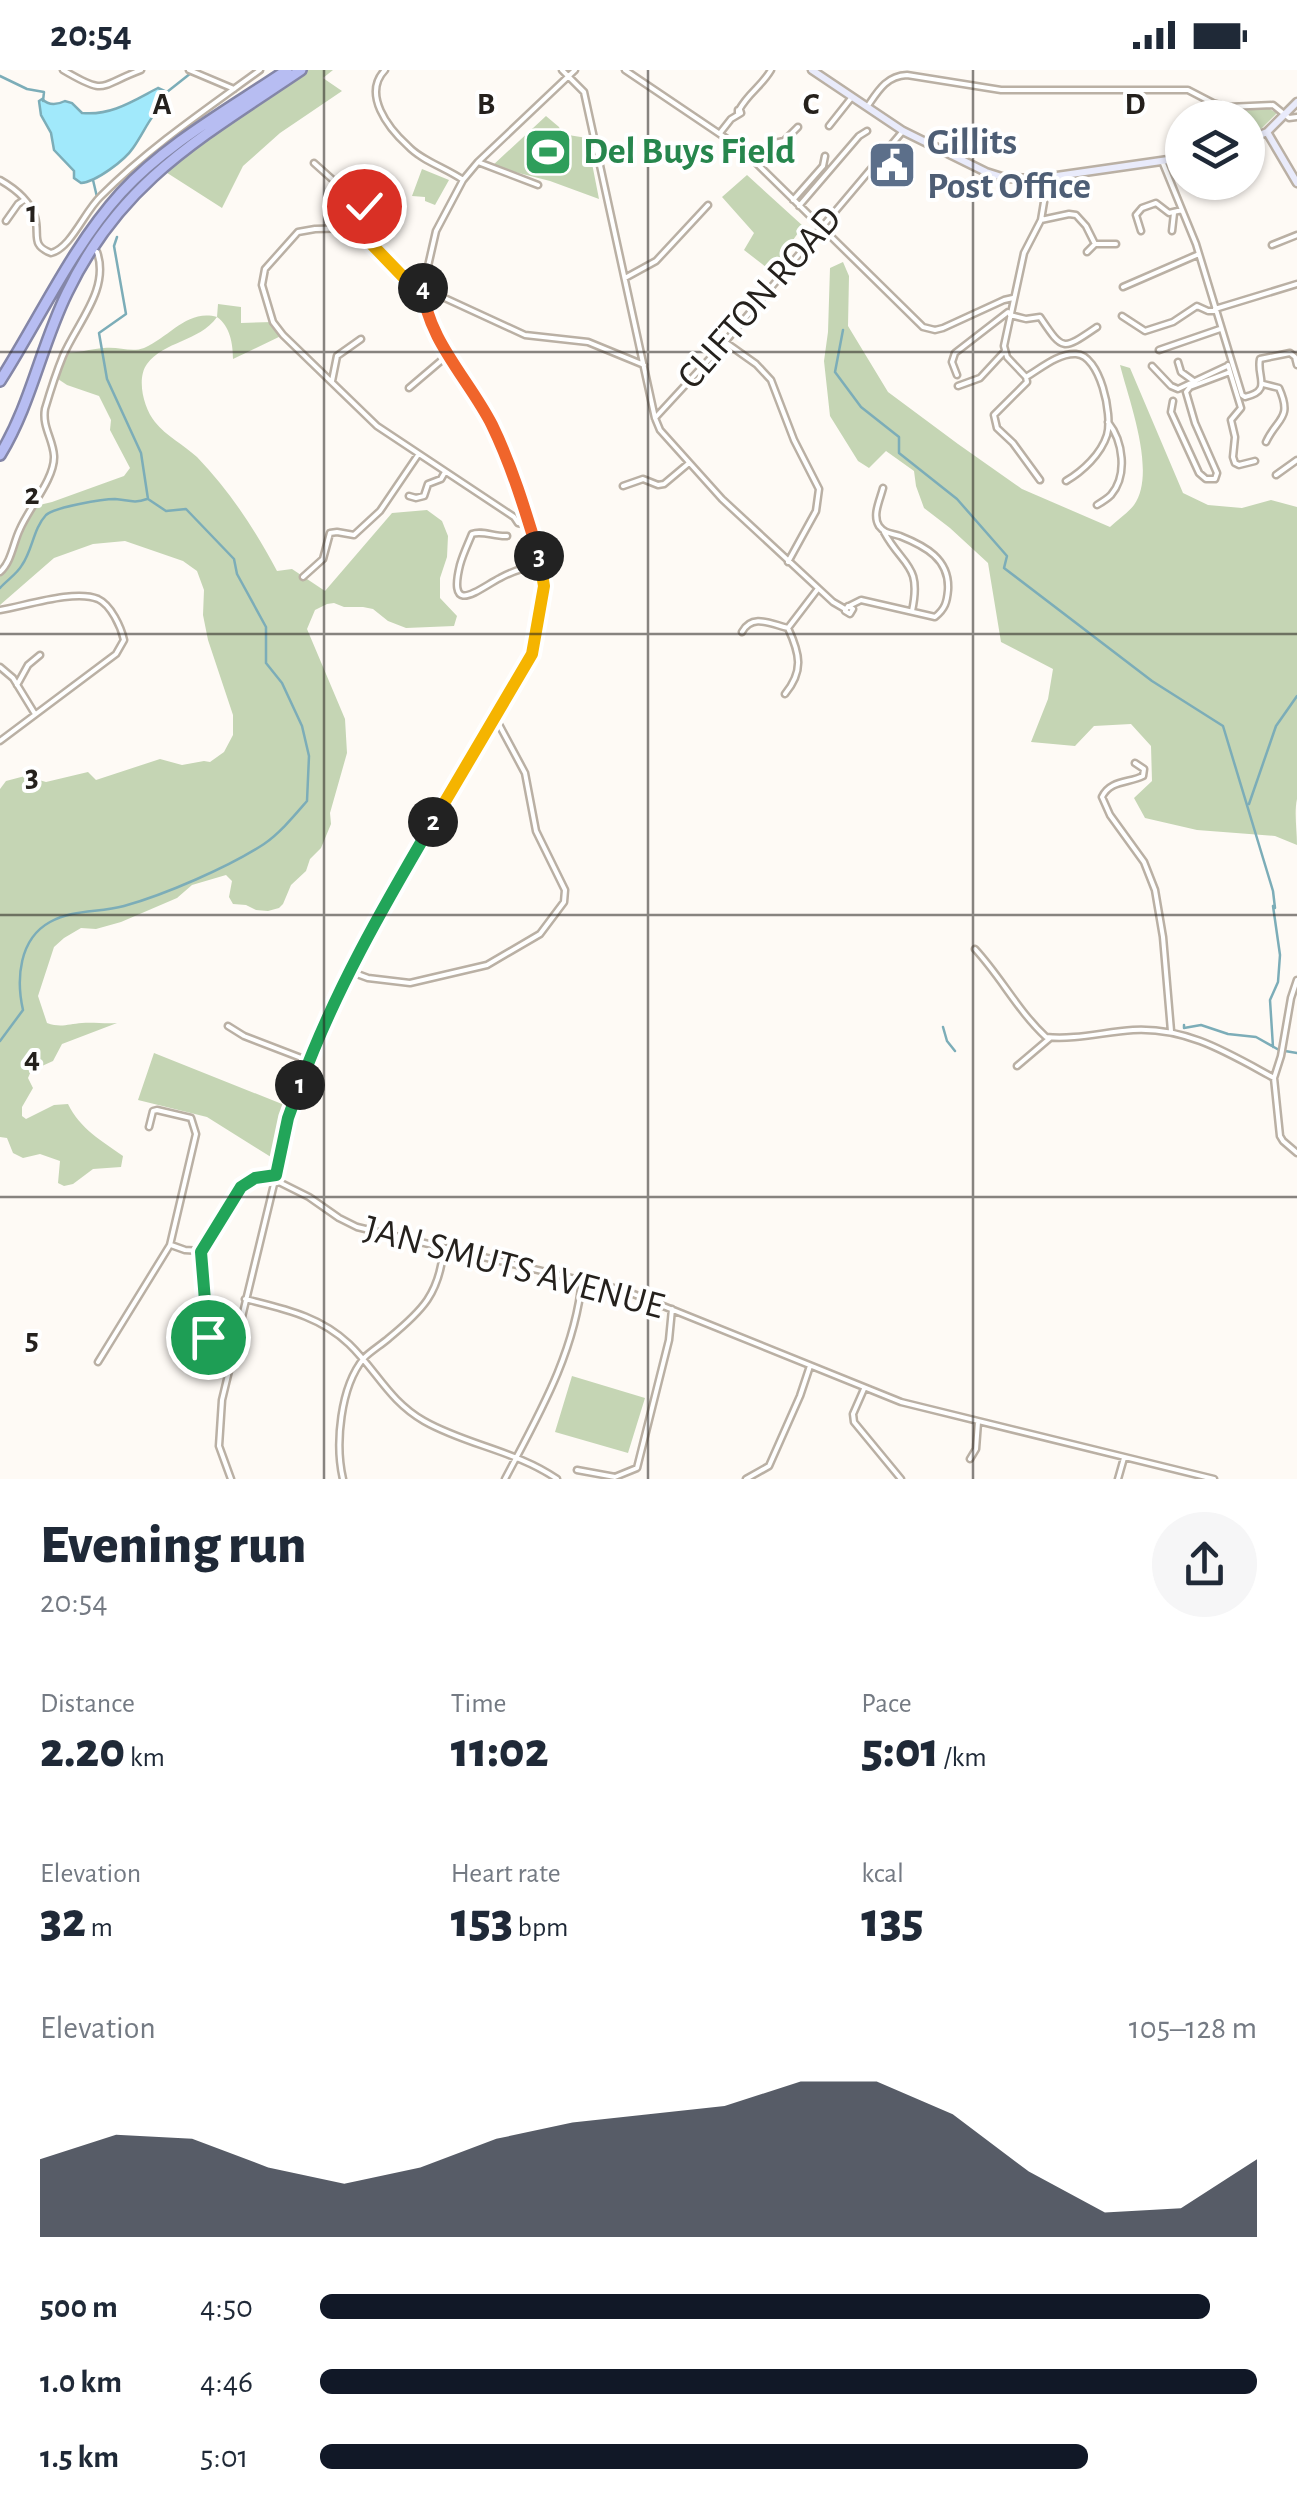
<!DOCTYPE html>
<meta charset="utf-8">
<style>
body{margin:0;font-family:"Alegreya Sans",sans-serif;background:#f6f6f7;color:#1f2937;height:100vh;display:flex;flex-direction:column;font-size:38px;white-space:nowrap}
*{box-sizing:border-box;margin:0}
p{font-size:32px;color:#747a83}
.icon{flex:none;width:55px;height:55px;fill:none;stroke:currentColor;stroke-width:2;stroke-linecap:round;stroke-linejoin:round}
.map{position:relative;height:1409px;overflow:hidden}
.side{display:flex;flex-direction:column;background:#fff;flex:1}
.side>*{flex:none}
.controls{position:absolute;left:1165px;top:30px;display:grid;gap:20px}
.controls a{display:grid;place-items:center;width:100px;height:100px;border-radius:50%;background:#fff;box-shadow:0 2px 8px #0004;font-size:50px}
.pin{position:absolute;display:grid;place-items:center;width:85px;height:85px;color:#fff;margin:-42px;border:5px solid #fff;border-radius:50%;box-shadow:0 2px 10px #0007}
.km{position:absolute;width:50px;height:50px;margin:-25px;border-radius:50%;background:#222;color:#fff;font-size:28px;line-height:50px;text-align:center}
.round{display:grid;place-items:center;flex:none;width:105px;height:105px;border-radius:52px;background:#f6f6f7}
.headline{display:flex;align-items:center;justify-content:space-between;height:170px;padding:0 40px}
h1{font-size:55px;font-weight:800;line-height:75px}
.stats{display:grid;grid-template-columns:repeat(3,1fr);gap:15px;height:170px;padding:10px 40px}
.stats div{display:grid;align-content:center}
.stats b{font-size:50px;font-weight:800}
.stats small{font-size:28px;font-weight:400}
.stats p{font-size:28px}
.chart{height:280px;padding:20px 40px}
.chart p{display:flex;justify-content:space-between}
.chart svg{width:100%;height:180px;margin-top:10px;fill:#111827;opacity:.7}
ul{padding:0 40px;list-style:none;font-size:32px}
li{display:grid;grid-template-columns:160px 120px 1fr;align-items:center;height:75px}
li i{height:25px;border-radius:12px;background:#111827}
.status{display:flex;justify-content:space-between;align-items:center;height:70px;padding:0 50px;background:#fff;direction:ltr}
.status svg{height:28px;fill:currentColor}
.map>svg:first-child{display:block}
.green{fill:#c5d5b4}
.water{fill:#a1e9fb;stroke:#7cadb8;stroke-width:2.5}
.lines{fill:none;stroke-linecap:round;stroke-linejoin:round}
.stream{stroke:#7cadb8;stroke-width:2.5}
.street-casing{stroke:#bab0a4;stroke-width:9}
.secondary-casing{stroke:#bab0a4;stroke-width:11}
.highway-casing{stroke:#8486a7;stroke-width:14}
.street{stroke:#fff;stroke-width:4}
.secondary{stroke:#e9ebfb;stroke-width:6}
.highway{stroke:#b7bdf2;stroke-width:9}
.split-1-casing{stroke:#fff;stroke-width:20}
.split-2-casing{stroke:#fff;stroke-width:20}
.split-3-casing{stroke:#fff;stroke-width:20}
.split-4-casing{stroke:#fff;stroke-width:20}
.split-5-casing{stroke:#fff;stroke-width:20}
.split-1{stroke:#22a559;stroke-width:12}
.split-2{stroke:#22a559;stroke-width:12}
.split-3{stroke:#f5b400;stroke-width:12}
.split-4{stroke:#f0652b;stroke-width:12}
.split-5{stroke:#f5b400;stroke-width:12}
.grid{fill:none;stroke:#25211d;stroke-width:2.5;stroke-opacity:0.55}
.labels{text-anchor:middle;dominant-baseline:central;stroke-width:8;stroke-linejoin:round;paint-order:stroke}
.service-label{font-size:38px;font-weight:bold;fill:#4e5e75;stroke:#fff;text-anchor:start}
.leisure-label{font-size:38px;font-weight:bold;fill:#27864d;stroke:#fff;text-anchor:start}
.street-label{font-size:38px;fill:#25211d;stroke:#fff}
.grid-label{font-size:32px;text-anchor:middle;font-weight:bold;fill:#25211d;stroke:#fff;stroke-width:8;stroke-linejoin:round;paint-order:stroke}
</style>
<div class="status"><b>20:54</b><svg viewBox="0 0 49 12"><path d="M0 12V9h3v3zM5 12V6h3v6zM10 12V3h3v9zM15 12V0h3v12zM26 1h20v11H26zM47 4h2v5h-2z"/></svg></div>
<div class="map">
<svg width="1297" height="1409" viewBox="0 0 1297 1409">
<rect width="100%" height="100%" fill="#fefaf5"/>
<path class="green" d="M301 0H333L323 8 342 21 280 63 243 96 222 138 161 99Z
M1266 37 1277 43 1262 58 1248 67V48H1211L1215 39C1233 42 1248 42 1266 37Z
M546 46 559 57 562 64 587 68 599 129 550 111 492 96Z
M422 99 449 110 435 135 425 131V127L412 126Z
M747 105 803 156 771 201 744 180 754 163 722 127Z
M843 192 849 206 848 256 888 322 958 374 1022 419 1110 457C1117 450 1128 443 1134 435 1157 403 1129 331 1120 295L1130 298 1183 423 1208 435 1242 438 1271 430 1297 437V729C1294 743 1297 760 1297 775L1275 766 1197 760 1145 748 1134 728 1152 711 1151 676 1131 654 1094 656 1075 676 1031 672 1048 629 1053 599 1001 572 988 493 950 458 924 438 916 416 914 401 886 381 869 398 858 391 830 346 824 291 828 262 830 198Z
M218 234 241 237V253L273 252 283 265 233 289C233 274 230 256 217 247 199 272 164 271 147 294 136 309 144 339 155 352 166 366 184 375 197 387 229 420 256 461 277 501L292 499 325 521 392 443 427 440 442 451 448 466 447 487 440 508V528L457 546 454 556 406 558 388 551 373 539 363 537H344L334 533 327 534 315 540 307 559 345 649 347 683 330 743 331 754 321 778 310 789 306 801 291 815 283 834 279 838 268 841 256 840 246 835 233 834 229 827 232 811 226 805 192 815 177 828 121 852 96 859 81 858 64 868 54 877 38 926 47 953C61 958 68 954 82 953 93 952 105 954 117 953L62 974 53 991 31 1001 28 1008 33 1018 22 1037V1046L26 1049 54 1035 68 1034C80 1059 102 1071 123 1086L121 1097 93 1099 73 1114 64 1116 58 1113 60 1091 40 1084 23 1088 13 1083 7 1068 0 1067V719L6 711 25 706 46 712 88 702 96 710 160 689 182 695 204 691 210 692 224 682 233 665V645L208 570 203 545 204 520 197 501 183 491 125 471 93 474 54 488 0 535V502L4 499 31 437 52 432 124 406 130 398 110 360 111 350 99 326 67 315 55 307 64 283C78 283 90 279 104 278 118 276 131 283 144 278 170 267 187 239 217 247Z
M154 983 292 1038 279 1092 207 1047 138 1030Z
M572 1306 645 1328 628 1383 555 1362Z"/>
<path class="water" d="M158 18 167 22 166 32C150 45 145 61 133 78 125 90 96 112 81 113L74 108V101L54 80 51 63 41 45 39 31 42 29C49 36 57 35 65 31L72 33 82 43C111 46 133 31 158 18Z"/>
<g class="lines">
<path class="stream" d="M0 6 27 19 44 22 43 31
M167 22 191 3
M93 110 97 127
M843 260 835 302 861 337 899 367V383L957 429 1007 486 1004 498 1152 611 1223 656 1273 821 1275 838
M0 518C7 510 17 504 22 495 33 479 33 459 46 445 55 437 103 429 115 429 128 430 134 434 147 429
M1249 734 1276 656 1297 626
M1273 836 1280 885 1278 912 1270 930 1273 977
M1184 955V958L1201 955 1228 964 1256 967 1279 980
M943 957 947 971 955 981
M0 971 23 940C16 909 19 869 50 852 74 839 99 843 124 836 164 825 229 797 264 774 280 763 294 746 307 731L309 686 302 656 282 613 266 593V557L237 504 234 489 186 439 166 441 148 429 141 383 107 309 99 263 126 244 114 176 117 167
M1285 981 1297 983"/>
<g class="street-casing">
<path id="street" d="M63 0C107 26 98 16 141 0
M189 0 234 19
M385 0C362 24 388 58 408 76 422 91 446 98 463 110
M562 0 584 22 655 348 660 360 722 429 833 532 845 539
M575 0 478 92 463 110 436 161 423 218 424 233 435 261 475 323 493 358 539 484 544 516 533 581 394 818 328 944 289 1048 275 1110 309 1127 339 1148 357 1157 626 1221 901 1332 1214 1409
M625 0 742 79 923 257 935 260 943 258 1004 230 1013 228
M867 37C878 21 886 6 907 5L1001 20H1188L1213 33 1228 37 1273 35 1289 48 1297 47
M739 40C749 22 761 17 771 0
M829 56 852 27
M720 63 731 49 741 43 740 40H738V43
M754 91 769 74 784 71 798 57
M1162 91 1196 174 1242 325 1245 327C1273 321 1256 306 1260 289L1290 283 1295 287 1297 295
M478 92 538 115
M314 93 333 110 363 128 364 135 356 158
M0 110C14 118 30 131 35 147 40 165 30 175 51 183 71 178 84 142 101 126 149 78 205 40 260 0
M793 130 823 96 825 86
M799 136 859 66 867 61
M1041 150 1069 144 1076 145 1086 156 1095 174H1116
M6 151 18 134 24 130
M1141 161 1136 145 1142 138 1156 133 1169 143 1182 140
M1172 161 1174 143
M1272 175 1297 165
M1087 182 1095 174
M625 208 656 191 708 135
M1123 217 1199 184
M1215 239 1297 214
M1010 245 1026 249 1040 247C1063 281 1062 281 1097 257
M1122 246 1145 261 1173 252 1197 236 1208 241H1215
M725 272 756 294 771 310 794 370 819 419 816 441 788 492
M1159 280 1220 259
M1178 292 1181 302 1195 312
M1152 296 1171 316 1178 319 1227 296
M1230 302 1241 338 1231 350 1235 367 1233 387 1235 393 1239 395 1255 391
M957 305 952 292 955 283 1008 242
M1026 307 1007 287 1004 276 1024 183 1041 150 1048 108
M332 311 337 286 361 269
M1263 314 1279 318C1293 349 1277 348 1266 372
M958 316 980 308 1005 281
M409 318 449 284
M1173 331 1171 342 1199 403 1206 409H1215L1217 403 1195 353 1186 322 1190 317 1230 302 1228 295
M655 348 725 272 903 61
M1276 405 1297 390
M1040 410 1013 373 997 358 994 345 1027 312 1026 307C1040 299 1058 283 1076 284 1100 285 1113 345 1107 365 1101 384 1083 401 1066 411
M623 416 643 409 658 415 664 414 689 393
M409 426 416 428 424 426 428 414 441 409 445 402
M1097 435C1102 432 1107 429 1111 425 1128 405 1123 371 1108 352
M527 455 518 453 514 447 377 356 283 265 273 252 262 215 265 199 298 162 315 159 356 158 416 217 423 218 525 265 588 272 644 295
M884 462C903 497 922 494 912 541
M507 466C495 467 482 460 472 464 468 474 463 484 460 495 447 548 480 518 500 508 513 501 525 497 539 495
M0 502C12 491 13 473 20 459 29 438 55 408 54 386 53 369 42 357 45 339 50 322 56 303 63 286 77 253 110 219 97 182
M303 507 323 489 330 463 337 462 354 465 380 441 418 385
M848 536 853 539 850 544 845 541Z
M849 536 861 530 935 547C945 539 947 532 948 520 950 489 925 476 900 466 891 463 885 464 879 456 872 445 880 430 883 418
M0 540C25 536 75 519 98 529 111 535 121 557 124 570L116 584 0 671
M742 562C752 543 771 554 788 558L817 520
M0 597 13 608 35 644
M17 615 28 595 40 585
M785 624C804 601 800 584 788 558
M1135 693 1144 699 1143 706C1129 713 1110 710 1102 727L1110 745 1144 792 1155 820 1163 867 1171 961
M975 879C1001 907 1018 941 1046 967 1075 970 1104 962 1133 960 1187 957 1228 983 1274 1008
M349 901 368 908 410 913 487 895 540 864 564 832 565 820 536 761 525 703 495 647
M1297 910 1291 928 1281 986 1274 1008 1280 1066 1283 1071 1297 1083
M228 956 244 966 309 991
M1017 996 1050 968
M171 1175 185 1180 201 1181
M245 1229C284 1239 320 1246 349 1274 377 1301 389 1331 424 1351 466 1375 517 1381 557 1409
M231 1284 217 1279 207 1262 201 1181 241 1117 255 1108 276 1105
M98 1292 170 1175 196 1064 191 1048 157 1040 153 1041 149 1057
M864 1319 853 1344 854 1352 901 1409
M970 1389 976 1379 978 1352
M577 1400 615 1407 637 1398 669 1270 672 1239
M231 1409 219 1376 222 1330 275 1110
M343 1409C335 1374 340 1317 364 1288 371 1281 381 1275 389 1268 423 1240 439 1224 444 1178
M505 1409C538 1346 575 1283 582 1210
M746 1409 769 1396 800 1326 810 1296
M1118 1409 1124 1388"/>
</g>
<g class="secondary-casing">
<path id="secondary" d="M812 0 903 61 986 102 1005 108 1036 109 1182 88
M1267 62 1297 113
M1248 70 1267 62 1297 32"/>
</g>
<g class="highway-casing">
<path id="highway" d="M0 311C39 250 72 177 121 123 167 73 231 38 287 0
M0 385C31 334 41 276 67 223 121 110 202 67 301 0"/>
</g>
<use href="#street" class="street"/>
<use href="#secondary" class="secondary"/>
<use href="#highway" class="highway"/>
</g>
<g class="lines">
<g class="split-1-casing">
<path id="split-1" d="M208 1267 201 1182 241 1117 255 1108 276 1105 288 1048 300 1015"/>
</g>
<g class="split-2-casing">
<path id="split-2" d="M300 1015C334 922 383 837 433 752"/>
</g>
<g class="split-3-casing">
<path id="split-3" d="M433 752 532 584 544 516 539 486"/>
</g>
<g class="split-4-casing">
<path id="split-4" d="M423 218C426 268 470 311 492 355 512 396 526 443 539 486"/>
</g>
<g class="split-5-casing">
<path id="split-5" d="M364 136 356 158 410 214 423 218"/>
</g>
<use href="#split-1" class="split-1"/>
<use href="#split-2" class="split-2"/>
<use href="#split-3" class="split-3"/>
<use href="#split-4" class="split-4"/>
<use href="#split-5" class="split-5"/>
</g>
<path class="grid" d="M324 0V1409M648 0V1409M973 0V1409M0 282H1297M0 564H1297M0 845H1297M0 1127H1297"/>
<defs>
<g id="stadium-square" transform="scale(2.5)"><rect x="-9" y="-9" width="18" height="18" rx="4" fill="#2e9e5b" stroke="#fff"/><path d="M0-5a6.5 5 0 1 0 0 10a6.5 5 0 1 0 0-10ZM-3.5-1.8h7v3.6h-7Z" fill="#fff"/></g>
<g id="civic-square" transform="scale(2.5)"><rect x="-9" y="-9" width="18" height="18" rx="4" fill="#5c6f8a" stroke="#fff"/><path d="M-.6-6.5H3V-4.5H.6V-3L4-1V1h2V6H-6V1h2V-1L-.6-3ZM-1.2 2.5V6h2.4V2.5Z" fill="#fff"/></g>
</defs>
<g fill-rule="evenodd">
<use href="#stadium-square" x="548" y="82"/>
<use href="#civic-square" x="892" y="95"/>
</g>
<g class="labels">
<g class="service-label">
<text x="927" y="73">Gillits<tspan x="927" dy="44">Post Office</tspan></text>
</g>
<g class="leisure-label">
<text x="583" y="82">Del Buys Field</text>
</g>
<g class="street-label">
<text transform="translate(760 228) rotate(-49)">CLIFTON ROAD</text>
<text transform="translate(514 1198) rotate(15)">JAN SMUTS AVENUE</text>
</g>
</g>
<g class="grid-label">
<text x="162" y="44">A</text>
<text x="486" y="44">B</text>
<text x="811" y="44">C</text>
<text x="1135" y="44">D</text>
<text x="32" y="152">1</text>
<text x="32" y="434">2</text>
<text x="32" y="716">3</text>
<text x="32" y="998">4</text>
<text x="32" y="1279">5</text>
</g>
</svg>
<div class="controls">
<a><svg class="icon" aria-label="layers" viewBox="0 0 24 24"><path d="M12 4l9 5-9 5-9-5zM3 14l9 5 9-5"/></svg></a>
</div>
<div class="pin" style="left:208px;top:1267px;background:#1e9e55"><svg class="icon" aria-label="arrive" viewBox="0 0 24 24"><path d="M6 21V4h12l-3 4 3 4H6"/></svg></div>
<div class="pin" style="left:364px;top:136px;background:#d93025"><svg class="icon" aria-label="check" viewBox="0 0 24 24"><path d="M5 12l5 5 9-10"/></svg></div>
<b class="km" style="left:300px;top:1015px">1</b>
<b class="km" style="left:433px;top:752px">2</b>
<b class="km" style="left:539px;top:486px">3</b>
<b class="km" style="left:423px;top:218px">4</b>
</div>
<section class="side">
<div class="headline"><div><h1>Evening run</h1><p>20:54</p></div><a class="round"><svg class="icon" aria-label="share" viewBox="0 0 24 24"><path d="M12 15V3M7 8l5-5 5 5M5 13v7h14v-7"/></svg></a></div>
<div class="stats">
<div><p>Distance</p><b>2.20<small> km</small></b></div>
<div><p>Time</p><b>11:02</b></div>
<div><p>Pace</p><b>5:01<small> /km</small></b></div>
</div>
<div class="stats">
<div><p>Elevation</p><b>32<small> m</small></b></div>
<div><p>Heart rate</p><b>153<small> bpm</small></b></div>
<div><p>kcal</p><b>135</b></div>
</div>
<div class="chart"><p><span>Elevation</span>105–128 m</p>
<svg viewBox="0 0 160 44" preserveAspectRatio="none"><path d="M0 44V25L10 19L20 20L30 27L40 31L50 27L60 20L70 16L80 14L90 12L100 6L110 6L120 14L130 28L140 38L150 37L160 25V44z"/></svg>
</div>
<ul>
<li><b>500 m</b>4:50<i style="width:95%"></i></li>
<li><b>1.0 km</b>4:46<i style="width:100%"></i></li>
<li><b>1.5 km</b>5:01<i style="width:82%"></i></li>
</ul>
</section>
